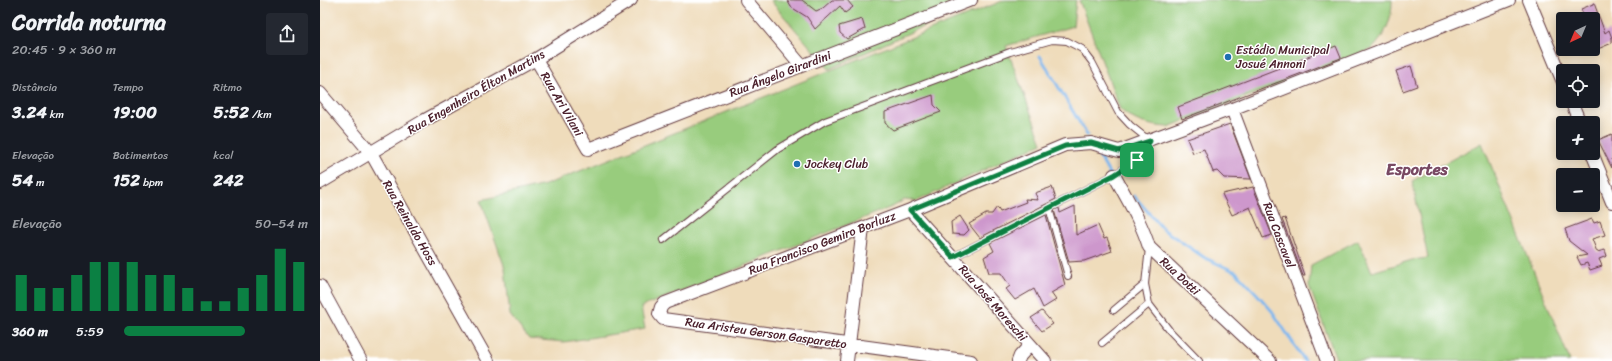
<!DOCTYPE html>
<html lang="pt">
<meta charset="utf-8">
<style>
body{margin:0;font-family:Sriracha,sans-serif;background:#242831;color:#f1f3f6;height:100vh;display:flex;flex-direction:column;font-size:15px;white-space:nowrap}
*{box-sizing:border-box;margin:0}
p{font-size:13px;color:#9ea1a6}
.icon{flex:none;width:22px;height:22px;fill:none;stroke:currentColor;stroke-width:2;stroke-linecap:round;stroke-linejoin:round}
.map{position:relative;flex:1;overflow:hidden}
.details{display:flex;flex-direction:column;background:#171b24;width:320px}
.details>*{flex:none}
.needle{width:26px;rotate:224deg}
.buttons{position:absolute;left:1236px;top:12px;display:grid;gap:8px}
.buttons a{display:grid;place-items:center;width:44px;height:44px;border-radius:4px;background:#171b24;box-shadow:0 2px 10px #0003;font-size:20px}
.pin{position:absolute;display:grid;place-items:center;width:34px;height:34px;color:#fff;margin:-17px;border-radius:8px;box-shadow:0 2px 6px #0006}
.round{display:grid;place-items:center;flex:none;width:42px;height:42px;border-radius:4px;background:#242831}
.head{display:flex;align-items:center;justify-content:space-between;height:68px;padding:0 12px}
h1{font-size:22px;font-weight:700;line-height:30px}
.stats{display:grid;grid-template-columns:repeat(3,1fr);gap:6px;height:68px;padding:4px 12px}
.stats div{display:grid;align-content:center}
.stats b{font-size:17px;font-weight:700}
.stats small{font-size:11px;font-weight:400}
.stats p{font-size:11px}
.chart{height:112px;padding:8px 12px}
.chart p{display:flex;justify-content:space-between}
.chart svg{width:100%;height:72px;margin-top:4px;stroke:#0b8043;stroke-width:6}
ul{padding:0 12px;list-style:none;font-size:13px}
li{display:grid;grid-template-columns:64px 48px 1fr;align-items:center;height:30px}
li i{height:10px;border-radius:5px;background:#0b8043}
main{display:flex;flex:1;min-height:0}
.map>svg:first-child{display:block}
.green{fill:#98cc7d;stroke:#717654}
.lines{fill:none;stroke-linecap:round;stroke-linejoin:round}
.stream{stroke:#7eb7ee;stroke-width:3}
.building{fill:#cd97cc}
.service-casing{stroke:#633b41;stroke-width:8}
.minor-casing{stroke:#633b41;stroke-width:14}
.service{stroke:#fff;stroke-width:6}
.minor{stroke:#fff;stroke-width:12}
.route-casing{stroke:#fff;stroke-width:8}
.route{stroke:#0b8043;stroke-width:5}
.poi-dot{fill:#1f6fb2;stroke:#fff;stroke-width:1.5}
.labels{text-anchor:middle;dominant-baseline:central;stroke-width:3;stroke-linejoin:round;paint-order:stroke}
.poi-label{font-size:12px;fill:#4a1f2b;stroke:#fff;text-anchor:start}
.street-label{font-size:12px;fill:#4a1f2b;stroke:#fff}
.district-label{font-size:16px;font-weight:bold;fill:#784963;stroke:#fff}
</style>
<main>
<section class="details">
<div class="head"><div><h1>Corrida noturna</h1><p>20:45 · 9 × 360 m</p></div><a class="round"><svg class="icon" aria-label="share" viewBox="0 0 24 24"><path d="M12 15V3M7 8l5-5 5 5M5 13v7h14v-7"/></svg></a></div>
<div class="stats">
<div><p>Distância</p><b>3.24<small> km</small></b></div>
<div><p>Tempo</p><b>19:00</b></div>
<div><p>Ritmo</p><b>5:52<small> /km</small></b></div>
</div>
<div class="stats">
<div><p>Elevação</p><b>54<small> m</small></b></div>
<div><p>Batimentos</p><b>152<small> bpm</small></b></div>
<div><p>kcal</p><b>242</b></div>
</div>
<div class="chart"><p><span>Elevação</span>50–54 m</p>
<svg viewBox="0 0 160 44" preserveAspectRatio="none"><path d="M5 44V22M15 44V30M25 44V30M35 44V22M45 44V14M55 44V14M65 44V14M75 44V22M85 44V22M95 44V30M105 44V38M115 44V38M125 44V30M135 44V22M145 44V6M155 44V14"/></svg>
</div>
<ul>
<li><b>360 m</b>5:59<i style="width:66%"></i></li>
</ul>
</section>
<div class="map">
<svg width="1292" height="361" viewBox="0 0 1292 361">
<rect width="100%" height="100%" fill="#fff"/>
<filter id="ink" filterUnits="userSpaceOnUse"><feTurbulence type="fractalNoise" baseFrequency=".025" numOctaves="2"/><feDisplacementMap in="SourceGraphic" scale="8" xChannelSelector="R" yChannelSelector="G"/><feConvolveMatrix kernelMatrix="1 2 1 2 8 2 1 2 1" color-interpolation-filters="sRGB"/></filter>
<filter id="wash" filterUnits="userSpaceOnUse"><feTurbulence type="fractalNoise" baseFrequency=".012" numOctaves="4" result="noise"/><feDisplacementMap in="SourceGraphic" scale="16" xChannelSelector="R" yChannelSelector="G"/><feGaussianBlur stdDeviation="0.9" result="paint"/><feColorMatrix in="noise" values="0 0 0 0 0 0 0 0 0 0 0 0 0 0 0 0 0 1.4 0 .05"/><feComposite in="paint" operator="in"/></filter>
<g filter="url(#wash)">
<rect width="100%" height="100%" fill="#efdcbb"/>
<path class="green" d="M450 0H657L658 2 509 69Z
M685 0H756L753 26 686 46 722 143 597 201 584 200 574 206 321 307 325 329 244 342 209 339 190 315 185 268 161 200 225 185Z
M759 0H1072V2C1072 20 1065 36 1052 49L848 127C829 126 814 122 800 109Z
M1162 143 1250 361H1017L989 286 991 265 1038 240 1052 272 1092 260 1108 258 1092 181Z"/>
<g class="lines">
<path class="stream" d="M720 56 767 135
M776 151 790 175
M814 196 844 230 885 258 916 272 937 294 952 311 985 361"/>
</g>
<g id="blocks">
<path class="building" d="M467 0H482L496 11 503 8 512 0H527L533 7 525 13 520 6 495 29 487 17 471 7Z
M1273 3H1274L1285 33 1289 30 1292 38V43L1273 51V19H1265L1261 9 1273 4Z
M542 19 545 29 527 39 520 33 519 26Z
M1016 46 1021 58 862 119 858 107Z
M1091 66 1097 86 1083 91 1076 71Z
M613 95 614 105 621 112 573 130 565 123V112Z
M910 124 931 179 904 178 897 171 893 172 884 149 873 153 867 139Z
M1292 134V168L1278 140Z
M732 187 736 199 665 235 660 238 649 224 666 214H672L677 207 680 212 706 202 705 199 718 200 715 193Z
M933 187 952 235 943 238 930 207 912 215 902 194Z
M755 206 756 235 778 225 784 239 787 238 792 251 764 261 749 262 734 210 739 208 740 213Z
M726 215 745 285 731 293 736 300 723 308 714 289 695 300 686 289 690 286 681 273H669L664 257 674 251 670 243Z
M640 216 649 230 644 235 632 234 631 222Z
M965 218 985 276H983L962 219Z
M1272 219 1274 223 1280 221 1285 235 1272 239 1277 252 1285 250 1287 256 1279 259 1282 266 1270 270 1267 263 1261 265 1257 257 1267 255 1249 241 1245 229Z
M722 311 733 324 722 331 711 318Z"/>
</g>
</g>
<g filter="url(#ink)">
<use href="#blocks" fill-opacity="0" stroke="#633b41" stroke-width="1"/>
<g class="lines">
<g class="service-casing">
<path id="service" d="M729 208 748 276
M343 240 458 149 505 121 690 52 732 40 747 41 762 49 772 62 798 112 810 125 830 141 817 160 794 175 633 257
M829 248 825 284 829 304 849 330 879 361
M794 310 825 284
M782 343 829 304"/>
</g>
<g class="minor-casing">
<path id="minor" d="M426 0 481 65
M1209 0 1243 82
M216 59 268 149 651 0
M0 93 51 153 168 361
M1251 101 1260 123
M912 109 1007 361
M1272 153 1292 202
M794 175C807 199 821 221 829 247L950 361
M0 183 105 120 216 59 311 0
M590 210 725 361
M0 286 41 361
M527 361 543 228
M651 361 343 319 339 314 341 307 345 303 590 210 745 145 771 143 799 151 912 109 1189 0
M698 361 700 356 710 345"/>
</g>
<use href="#service" class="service"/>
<use href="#minor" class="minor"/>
</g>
</g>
<g class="lines" filter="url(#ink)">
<g class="route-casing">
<path id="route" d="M830 141 817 160 794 175 633 257 590 210 745 146 771 143 799 151Z"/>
</g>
<use href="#route" class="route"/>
</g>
<g class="poi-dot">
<circle cx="908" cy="57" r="4"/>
<circle cx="477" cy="164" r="4"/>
</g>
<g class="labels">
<g class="poi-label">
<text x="916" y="50">Estádio Municipal<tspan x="916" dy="14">Josué Annoni</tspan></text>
<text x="485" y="164">Jockey Club</text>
</g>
<g class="street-label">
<text transform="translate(460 74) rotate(-21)">Rua Ângelo Girardini</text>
<text transform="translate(156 92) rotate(-30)">Rua Engenheiro Élton Martins</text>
<text transform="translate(242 104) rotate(60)">Rua Ari Vilani</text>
<text transform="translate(90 223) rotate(60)">Rua Reinaldo Hoss</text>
<text transform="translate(959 235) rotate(69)">Rua Cascavel</text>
<text transform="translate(502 243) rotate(-21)">Rua Francisco Gemiro Borluzz</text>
<text transform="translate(860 276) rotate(43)">Rua Dotti</text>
<text transform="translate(673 303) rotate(49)">Rua José Moreschi</text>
<text transform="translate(446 333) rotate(8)">Rua Aristeu Gerson Gasparetto</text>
</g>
<g class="district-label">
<text x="1097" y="169">Esportes</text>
</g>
</g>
</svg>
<div class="buttons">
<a><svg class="needle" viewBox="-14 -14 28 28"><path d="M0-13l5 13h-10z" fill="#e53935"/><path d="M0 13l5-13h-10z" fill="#9ea1a6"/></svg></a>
<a><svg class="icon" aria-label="locate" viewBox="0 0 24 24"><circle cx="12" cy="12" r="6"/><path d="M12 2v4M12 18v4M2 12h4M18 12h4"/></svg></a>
<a>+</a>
<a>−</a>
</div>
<div class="pin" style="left:817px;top:160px;background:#1e9e55"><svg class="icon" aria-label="arrive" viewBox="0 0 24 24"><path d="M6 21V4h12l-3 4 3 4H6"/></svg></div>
</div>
</main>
